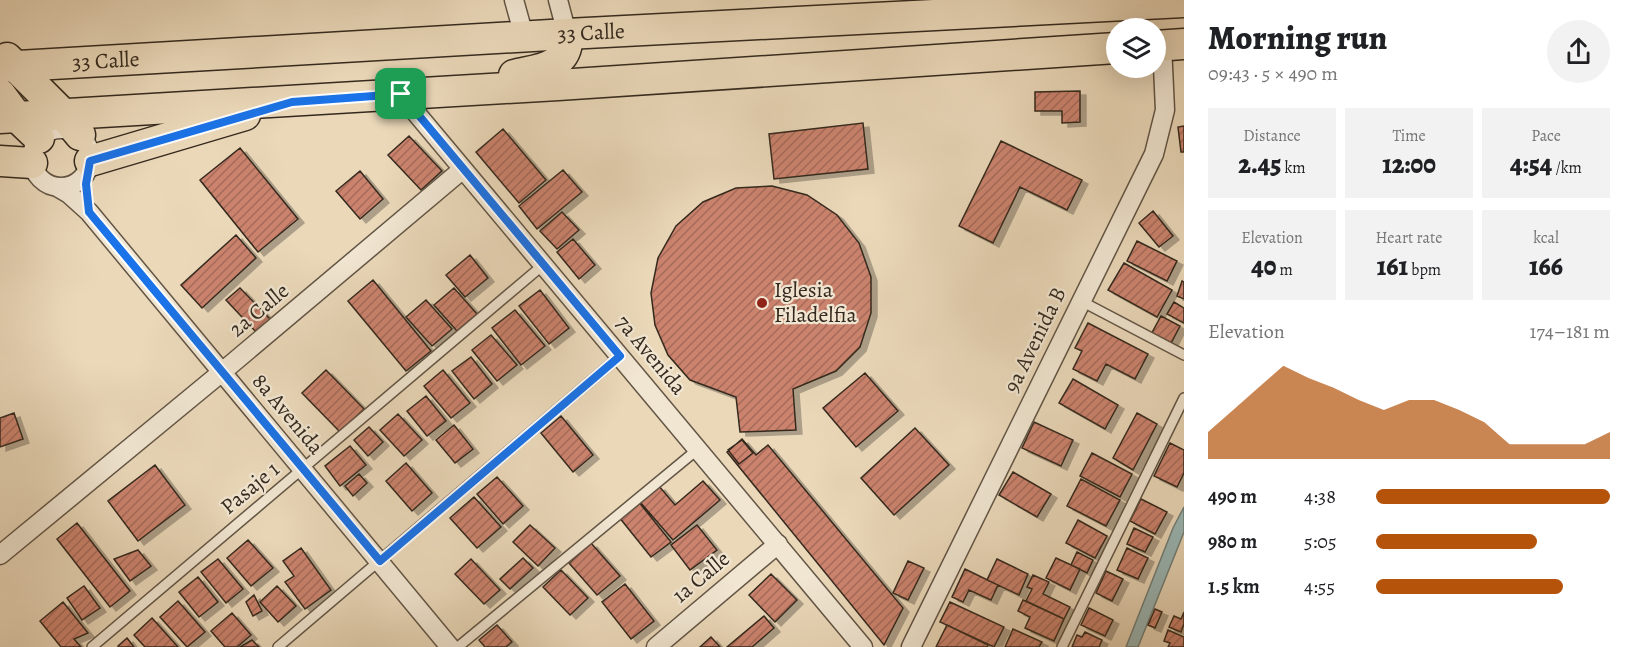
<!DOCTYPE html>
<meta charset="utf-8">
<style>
body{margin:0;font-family:Alegreya,serif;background:#f2f2f2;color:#202124;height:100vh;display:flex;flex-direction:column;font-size:22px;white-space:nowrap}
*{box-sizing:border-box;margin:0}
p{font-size:20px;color:#757577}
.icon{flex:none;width:33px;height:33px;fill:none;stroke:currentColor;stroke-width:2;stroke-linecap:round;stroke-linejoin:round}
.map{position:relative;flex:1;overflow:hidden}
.drawer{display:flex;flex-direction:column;background:#fff;width:450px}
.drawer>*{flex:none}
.tools{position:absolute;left:1106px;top:18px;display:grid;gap:12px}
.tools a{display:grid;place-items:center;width:60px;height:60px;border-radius:50%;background:#fff;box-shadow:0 6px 24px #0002;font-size:30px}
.pin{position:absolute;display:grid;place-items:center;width:51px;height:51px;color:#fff;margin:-26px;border-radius:12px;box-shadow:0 3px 9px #0006}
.round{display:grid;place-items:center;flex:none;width:63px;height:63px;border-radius:32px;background:#f2f2f2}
.headline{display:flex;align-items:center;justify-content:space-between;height:102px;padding:0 24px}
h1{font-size:33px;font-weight:800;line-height:45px}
.metrics{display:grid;grid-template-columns:repeat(3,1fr);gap:9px;height:102px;padding:6px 24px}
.metrics div{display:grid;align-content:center;border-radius:0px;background:#f2f2f2;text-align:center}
.metrics b{font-size:26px;font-weight:800}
.metrics small{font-size:16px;font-weight:400}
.metrics p{font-size:16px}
.chart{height:168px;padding:12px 24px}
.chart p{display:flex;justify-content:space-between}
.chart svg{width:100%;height:108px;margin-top:6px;fill:#b45309;opacity:.7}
ul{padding:0 24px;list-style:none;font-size:20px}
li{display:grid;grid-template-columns:96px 72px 1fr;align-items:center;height:45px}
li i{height:15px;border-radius:8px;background:#b45309}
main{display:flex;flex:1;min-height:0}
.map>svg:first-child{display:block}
.water{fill:#9ab8b7;stroke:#717f7a;stroke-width:1.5}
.building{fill:url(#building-hatch);stroke:#34291e;stroke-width:1.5;filter:url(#shadow)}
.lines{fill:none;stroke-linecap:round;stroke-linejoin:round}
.lane-casing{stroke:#625545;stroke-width:12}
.street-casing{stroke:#625545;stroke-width:21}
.primary-casing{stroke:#34291e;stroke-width:33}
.lane{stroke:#f1e6d2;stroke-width:9}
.street{stroke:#f1e6d2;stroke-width:18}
.primary{stroke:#ead8b9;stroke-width:30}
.route-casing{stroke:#fff;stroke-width:12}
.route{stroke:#1a73e8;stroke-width:8}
.poi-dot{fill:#8f2418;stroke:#f1e6d2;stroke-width:2}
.labels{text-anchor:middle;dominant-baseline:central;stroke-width:4.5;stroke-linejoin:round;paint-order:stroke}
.street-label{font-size:22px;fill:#34291e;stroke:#f1e6d2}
.poi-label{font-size:22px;fill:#34291e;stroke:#f1e6d2;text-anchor:start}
</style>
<main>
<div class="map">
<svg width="1184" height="647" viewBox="0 0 1184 647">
<defs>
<pattern id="building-hatch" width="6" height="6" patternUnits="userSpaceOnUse" patternTransform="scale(1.5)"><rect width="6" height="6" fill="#cb836e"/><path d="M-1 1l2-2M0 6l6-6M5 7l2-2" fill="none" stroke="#a66b5a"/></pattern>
<filter id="shadow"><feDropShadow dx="6" dy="4" stdDeviation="0" flood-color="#0004"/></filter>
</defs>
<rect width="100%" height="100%" fill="#ead8b9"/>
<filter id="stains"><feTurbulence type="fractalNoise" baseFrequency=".00333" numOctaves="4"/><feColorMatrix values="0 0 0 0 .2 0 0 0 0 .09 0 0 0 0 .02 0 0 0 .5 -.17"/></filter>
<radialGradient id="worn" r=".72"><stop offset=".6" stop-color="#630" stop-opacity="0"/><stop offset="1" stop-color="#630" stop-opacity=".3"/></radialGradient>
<path class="water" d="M1184 507V532L1138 647H1126L1173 528Z"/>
<path class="building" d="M1080 91V122L1062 123V111H1035V92Z
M863 123 868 169 774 179 769 134Z
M1184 126V152H1181L1178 127Z
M503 129 546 180 519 203 476 152Z
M409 136 442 171 421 190 388 155Z
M1001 141 1082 180 1067 210 1020 187 993 243 959 226Z
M240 148 298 219 258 252 200 180Z
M563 170 582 192 537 229 519 206Z
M360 171 383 199 360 219 336 191Z
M772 186 807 195 837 215 859 243 871 277V313L860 347 836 371 793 389 796 430 740 432 736 397 690 380 668 355 655 325 651 293 658 258 676 226 703 202 736 188Z
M1153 211 1173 236 1159 247 1139 223Z
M562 212 579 230 557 249 540 231Z
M236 235 256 258 202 308 181 285Z
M573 239 595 265 579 279 557 252Z
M1137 241 1177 261 1167 281 1127 261Z
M470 255 488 278 465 297 446 275Z
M1124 263 1172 290 1157 317 1108 290Z
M373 280 431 351 406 371 348 301Z
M1182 281 1184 282V299L1177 296Z
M240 288 270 319 256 332 226 300Z
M454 288 477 314 457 331 434 305Z
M540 290 569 328 549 344 519 306Z
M426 300 452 329 432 346 406 317Z
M1174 302 1184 308V323L1167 314Z
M515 310 545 346 521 365 492 328Z
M1161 316 1180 326 1168 349 1148 340Z
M1088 323 1148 354 1135 379 1106 364 1097 381 1073 369 1082 351 1075 348Z
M491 335 517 365 497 381 472 350Z
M471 357 492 384 474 399 452 371Z
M326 370 364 409 340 432 302 393Z
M443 370 470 403 451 418 424 386Z
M865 373 898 411 856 447 823 408Z
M1073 379 1118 405 1105 429 1059 403Z
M426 396 446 421 427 436 407 411Z
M14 413 23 439 0 447V418Z
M1137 413 1157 424 1133 470 1113 458Z
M398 414 422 440 404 456 380 430Z
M561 416 593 455 573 472 541 433Z
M1034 422 1073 440 1061 466 1022 448Z
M454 425 473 449 455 463 436 440Z
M369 427 383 442 368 456 354 440Z
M915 428 949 465 894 515 861 478Z
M742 439 756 455 768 445 903 608 884 645 727 452Z
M742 440 753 453 739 464 728 450Z
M1170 443 1184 450V473L1177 487 1154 476Z
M350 446 366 465 340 486 325 466Z
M1092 453 1132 474 1120 497 1080 476Z
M406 463 432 493 412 511 386 481Z
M155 465 185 505 138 541 108 501Z
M1013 472 1051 494 1037 517 999 495Z
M359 474 367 483 353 496 345 486Z
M497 477 523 506 503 524 477 494Z
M1081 479 1120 500 1106 526 1067 506Z
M703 481 720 500 673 540 640 502 659 486 675 505Z
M474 497 501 527 477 548 450 518Z
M1141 499 1167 512 1155 534 1130 521Z
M638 501 671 542 651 557 619 517Z
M1078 520 1107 536 1095 558 1066 543Z
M77 523 130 591 110 607 57 539Z
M530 525 555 548 538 566 513 542Z
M697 525 717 550 690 570 671 545Z
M1134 528 1153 537 1145 552 1127 544Z
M248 540 273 568 251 586 227 558Z
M591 543 620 576 597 595 569 563Z
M301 548 331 590 305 609 285 582 294 576 283 561Z
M1127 548 1148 558 1138 579 1117 570Z
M138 550 151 566 130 581 114 559Z
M1077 552 1093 560 1087 573 1071 565Z
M523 558 533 568 510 589 500 579Z
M1056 558 1080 569 1070 590 1046 578Z
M218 559 243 589 226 603 201 572Z
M471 559 500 590 484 604 455 574Z
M997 559 1028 574 1019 595 987 580Z
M908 561 924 568 908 600 893 593Z
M965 569 998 585 991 600 969 590 963 602 952 597Z
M561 570 588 598 570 615 543 587Z
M1106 571 1123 579 1112 601 1096 593Z
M771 574 797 600 775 622 749 595Z
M1033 575 1049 582 1043 594 1070 607 1064 619 1026 601 1032 589 1027 587Z
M198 577 218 602 199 617 179 592Z
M625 584 654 621 631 639 602 602Z
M84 586 100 608 82 620 67 598Z
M277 586 296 606 278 622 260 602Z
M254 595 262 611 253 616 246 602Z
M1023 600 1064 619 1054 641 1025 628 1030 617 1018 611Z
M178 601 205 632 187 647 160 617Z
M63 602 88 633 74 639 81 647H61L40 621Z
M950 602 1004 627 994 647 940 622Z
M1089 608 1113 620 1105 636 1081 625Z
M1155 609 1162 612 1155 628 1148 625Z
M1184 612V624L1181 632 1169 627 1174 616 1181 619Z
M232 613 251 635 237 647H225L211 631Z
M764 616 774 628 752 647H727Z
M152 618 178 647H145L134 635Z
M497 625 512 642 506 647H485L479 640Z
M947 625 988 645 987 647H936Z
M1013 629 1042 642 1039 647H1005Z
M1168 630 1184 637V647H1168L1170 643 1164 641Z
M1085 632 1102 640 1099 647H1072L1077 635 1082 637Z
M711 637 720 647H700Z
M127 638 134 647H119L118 646Z
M252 640 259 647H240Z"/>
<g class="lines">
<g class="lane-casing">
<path id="lane" d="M1081 301 1184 355
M92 647 543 265
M278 647 620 356
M458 647 698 449
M1062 647 1184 398"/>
</g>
<g class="street-casing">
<path id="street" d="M514 0 524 36
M558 0 567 34
M401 95 863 647
M32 158a29 29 0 1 1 58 0a29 29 0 1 1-58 0Z
M57 187 69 194 89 212 450 647
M0 555 222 372 463 169
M656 647 778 544
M911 647 1154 154 1165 110 1162 45"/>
</g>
<g class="primary-casing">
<g id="primary">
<path d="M1155 46 1184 44"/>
<path d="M7 58 62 113 80 135"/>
<path id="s1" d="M0 67 567 34 1184 2"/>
<path d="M514 75C539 69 570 68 567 34"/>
<path d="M0 94 17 117 39 138"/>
<path d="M0 118 558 85 1116 48"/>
<path d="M0 161 32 163"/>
<path d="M90 161 245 115"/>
</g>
</g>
<use href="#lane" class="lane"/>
<use href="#street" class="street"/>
<use href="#primary" class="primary"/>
</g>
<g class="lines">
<g class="route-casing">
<path id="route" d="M401 94 620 356 380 561 89 212 86 184 90 161 292 102Z"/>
</g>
<use href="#route" class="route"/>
</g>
<circle class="poi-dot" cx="762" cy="303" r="6"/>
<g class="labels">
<g class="street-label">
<text stroke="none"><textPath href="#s1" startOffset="592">33 Calle</textPath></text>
<text stroke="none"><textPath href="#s1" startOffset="106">33 Calle</textPath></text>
<text transform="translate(259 310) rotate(-40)">2a Calle</text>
<text transform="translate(1035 340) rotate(-64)">9a Avenida B</text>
<text transform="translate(651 355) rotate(50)">7a Avenida</text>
<text transform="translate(288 414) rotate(50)">8a Avenida</text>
<text transform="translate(250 488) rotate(-40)">Pasaje 1</text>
<text transform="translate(701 577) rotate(-40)">1a Calle</text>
</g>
<g class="poi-label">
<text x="774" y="290">Iglesia<tspan x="774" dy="25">Filadelfia</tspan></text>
</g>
</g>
<rect width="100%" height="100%" filter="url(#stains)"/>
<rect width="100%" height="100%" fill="url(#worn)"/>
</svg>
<div class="tools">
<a><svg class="icon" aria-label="layers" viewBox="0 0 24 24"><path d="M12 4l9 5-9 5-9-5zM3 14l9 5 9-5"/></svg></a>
</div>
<div class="pin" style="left:401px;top:94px;background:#1e9e55"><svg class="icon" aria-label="arrive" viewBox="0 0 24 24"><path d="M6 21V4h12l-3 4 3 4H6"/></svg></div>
</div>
<section class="drawer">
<div class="headline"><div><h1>Morning run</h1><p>09:43 · 5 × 490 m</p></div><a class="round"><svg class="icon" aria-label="share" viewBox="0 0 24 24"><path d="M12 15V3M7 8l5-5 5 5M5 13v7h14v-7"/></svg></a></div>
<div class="metrics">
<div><p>Distance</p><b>2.45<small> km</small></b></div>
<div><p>Time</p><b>12:00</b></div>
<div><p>Pace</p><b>4:54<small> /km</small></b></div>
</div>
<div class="metrics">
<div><p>Elevation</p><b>40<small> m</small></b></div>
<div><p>Heart rate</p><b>161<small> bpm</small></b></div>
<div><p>kcal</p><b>166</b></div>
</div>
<div class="chart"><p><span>Elevation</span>174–181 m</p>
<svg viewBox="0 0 160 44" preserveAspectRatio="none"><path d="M0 44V33L10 24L20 15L30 6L40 11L50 15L60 20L70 24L80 20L90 20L100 24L110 29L120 38L130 38L140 38L150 38L160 33V44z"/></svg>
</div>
<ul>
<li><b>490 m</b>4:38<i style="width:100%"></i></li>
<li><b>980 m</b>5:05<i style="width:69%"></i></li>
<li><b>1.5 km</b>4:55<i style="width:80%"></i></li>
</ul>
</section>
</main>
